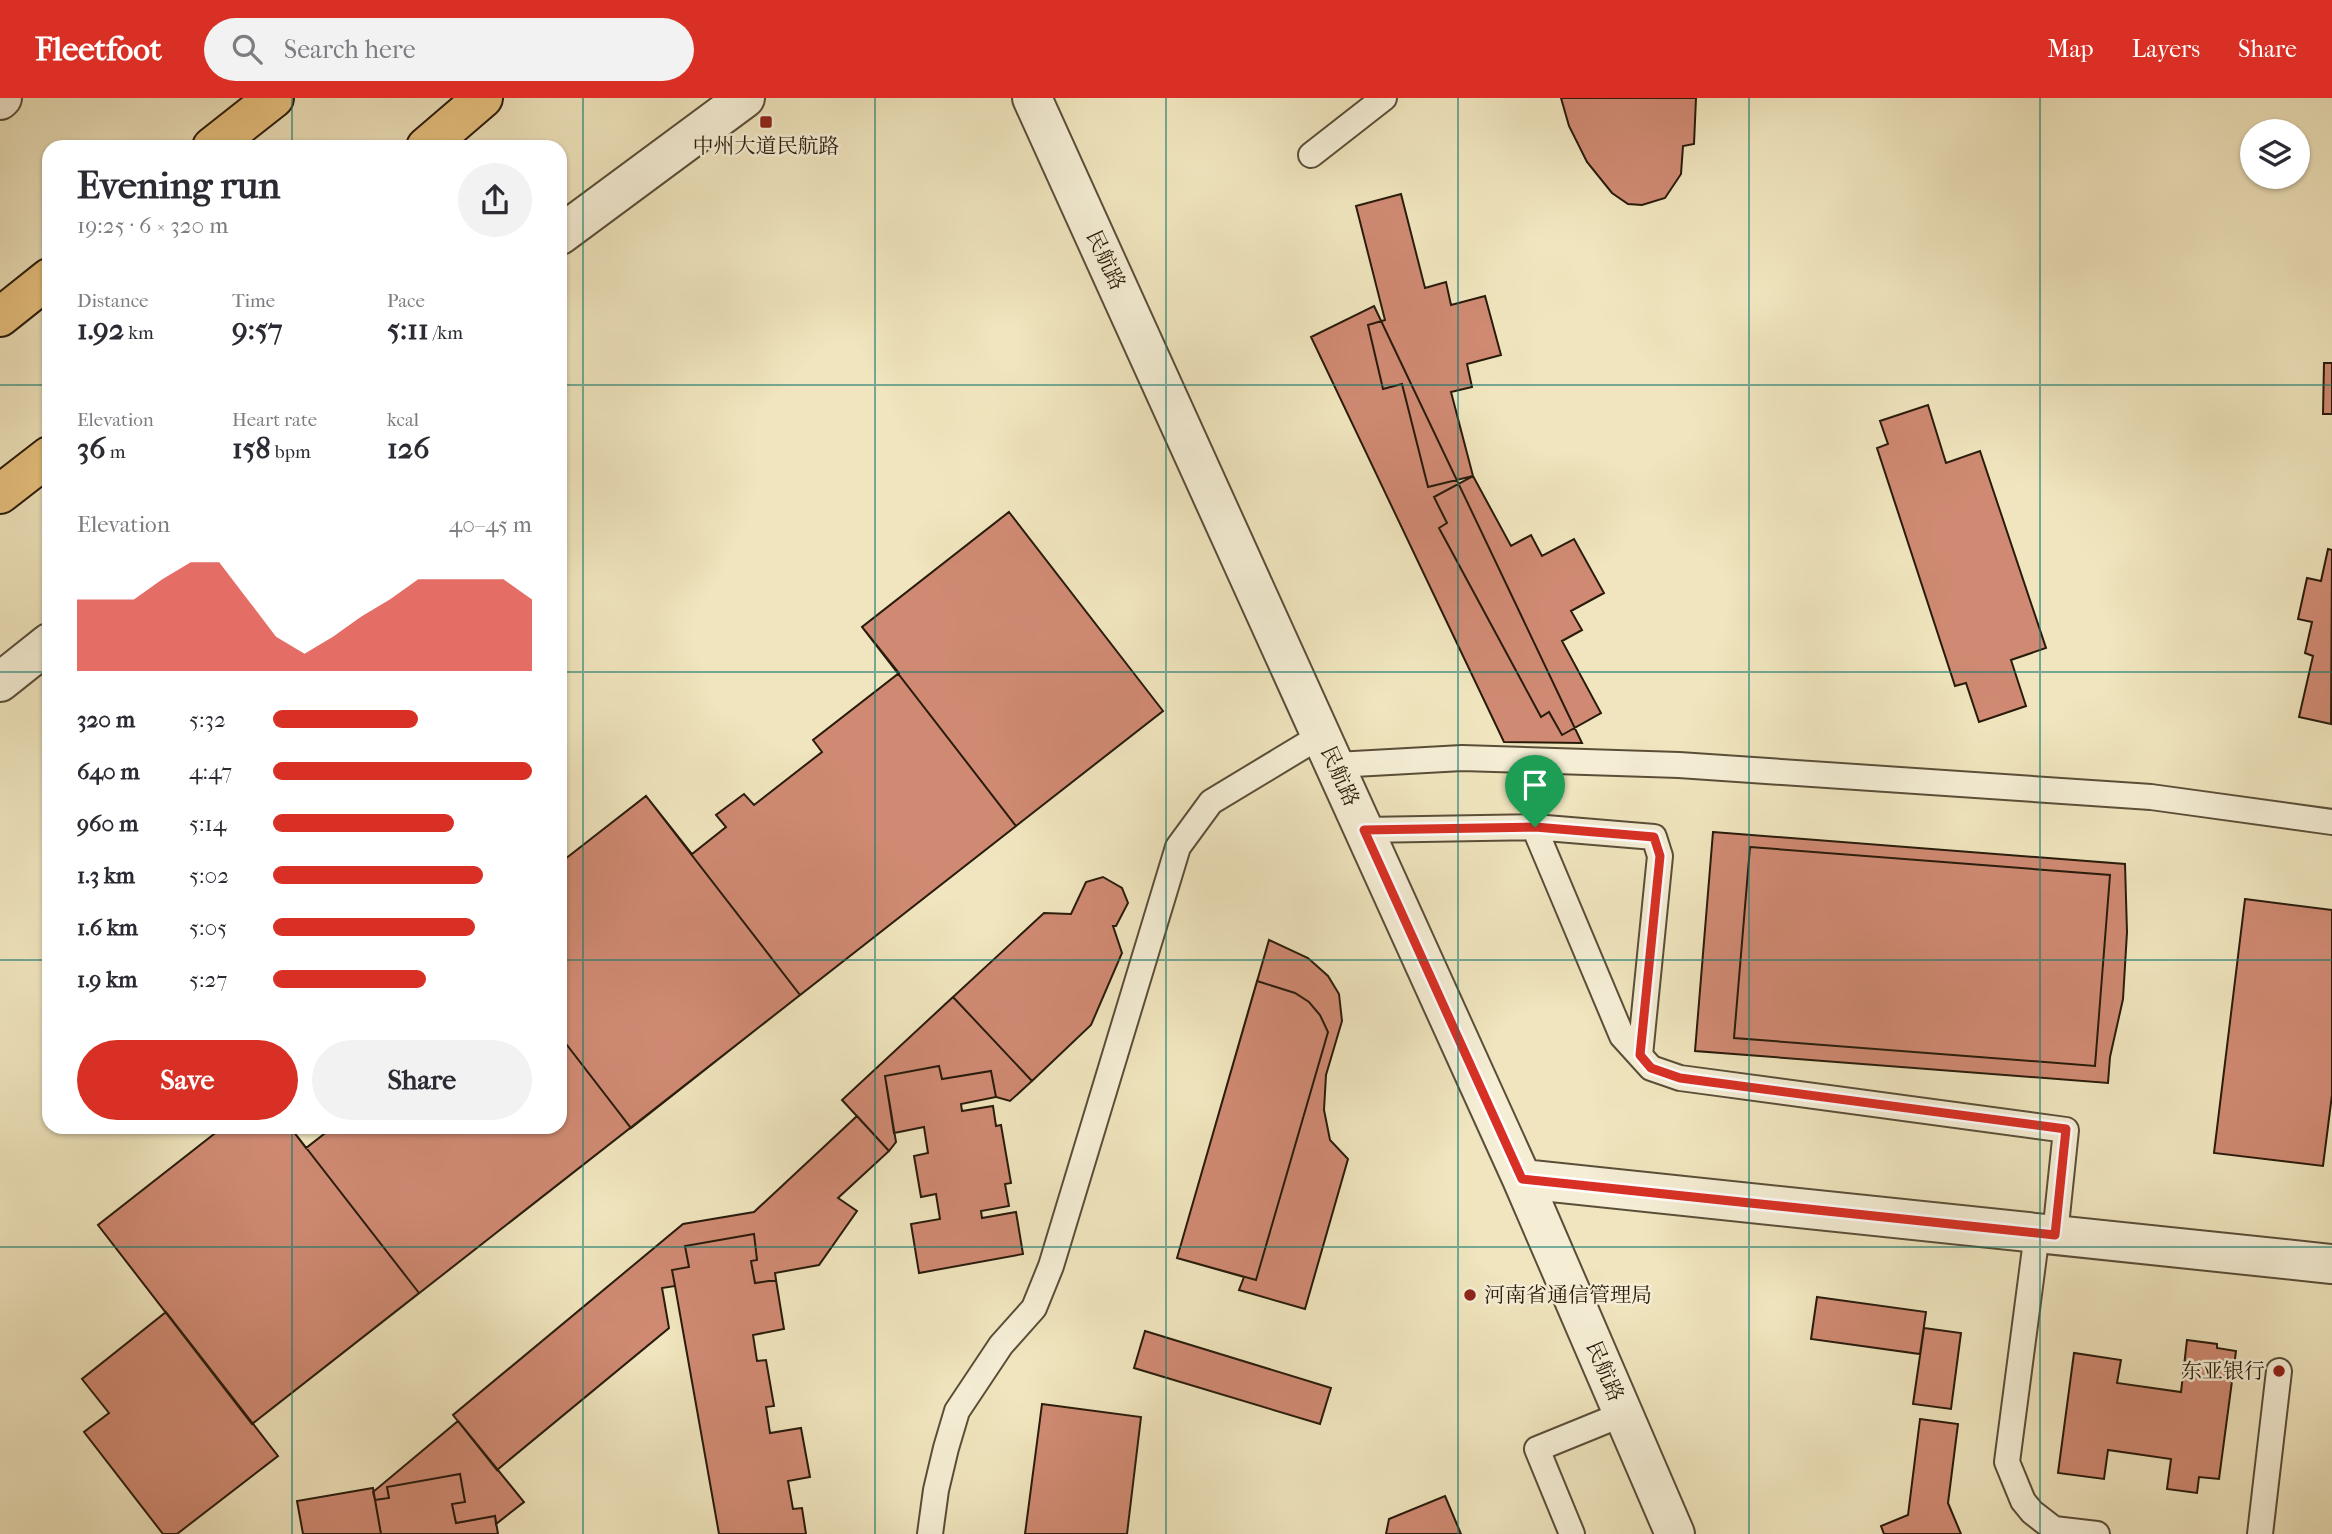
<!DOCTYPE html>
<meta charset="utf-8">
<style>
body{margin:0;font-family:"IM FELL French Canon","Noto Serif SC",serif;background:#f2f2f3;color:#2b2b33;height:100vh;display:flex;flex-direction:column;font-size:26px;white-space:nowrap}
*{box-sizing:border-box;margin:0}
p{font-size:23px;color:#7c7c81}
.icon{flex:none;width:38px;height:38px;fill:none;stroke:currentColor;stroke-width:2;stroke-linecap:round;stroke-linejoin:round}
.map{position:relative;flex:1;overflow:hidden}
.panel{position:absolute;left:42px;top:42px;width:525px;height:994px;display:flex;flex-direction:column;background:#fff;border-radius:21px;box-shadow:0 2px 5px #0004}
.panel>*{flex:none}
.tools{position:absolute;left:2240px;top:21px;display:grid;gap:14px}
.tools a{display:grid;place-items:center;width:70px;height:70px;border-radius:50%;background:#fff;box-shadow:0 2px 5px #0004;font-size:35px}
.pin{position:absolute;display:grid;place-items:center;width:60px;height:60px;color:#fff;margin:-72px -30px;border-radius:50% 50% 50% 0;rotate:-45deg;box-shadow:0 0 7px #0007}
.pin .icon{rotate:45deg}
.round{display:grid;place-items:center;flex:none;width:74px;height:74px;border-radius:37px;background:#f2f2f3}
.summary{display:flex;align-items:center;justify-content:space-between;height:119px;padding:0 35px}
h1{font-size:38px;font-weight:800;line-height:52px}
.metrics{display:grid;grid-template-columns:repeat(3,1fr);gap:10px;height:119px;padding:7px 35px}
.metrics div{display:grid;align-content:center}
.metrics b{font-size:30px;font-weight:800}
.metrics small{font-size:19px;font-weight:400}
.metrics p{font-size:19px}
.chart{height:196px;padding:14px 35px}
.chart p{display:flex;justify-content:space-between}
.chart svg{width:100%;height:126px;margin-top:7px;fill:#d93025;opacity:.7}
.cta{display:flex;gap:14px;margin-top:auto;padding:14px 35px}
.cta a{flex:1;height:80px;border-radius:42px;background:#d93025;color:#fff;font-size:28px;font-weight:800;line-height:80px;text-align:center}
.cta a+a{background:#f2f2f3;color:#2b2b33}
ul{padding:0 35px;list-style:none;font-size:23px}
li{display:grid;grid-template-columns:112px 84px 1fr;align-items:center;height:52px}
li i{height:18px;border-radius:9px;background:#d93025}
header{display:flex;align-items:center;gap:42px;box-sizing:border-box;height:98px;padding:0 35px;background:#d93025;color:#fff}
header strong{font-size:33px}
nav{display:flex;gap:38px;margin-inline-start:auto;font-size:24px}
.search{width:490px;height:63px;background:#f2f2f3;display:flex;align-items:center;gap:18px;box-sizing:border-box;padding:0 24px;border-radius:38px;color:#7c7c81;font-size:26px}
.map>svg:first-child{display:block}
.building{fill:#d08a73;stroke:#281b0b;stroke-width:2}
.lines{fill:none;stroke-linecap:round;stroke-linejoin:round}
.lane-casing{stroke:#5a4e38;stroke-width:28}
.street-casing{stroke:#5a4e38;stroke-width:42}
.highway-casing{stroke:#281b0b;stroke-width:42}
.lane{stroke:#f5eed5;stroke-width:24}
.street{stroke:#f5eed5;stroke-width:38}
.highway{stroke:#e8c27f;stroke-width:38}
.route-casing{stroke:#fff;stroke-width:14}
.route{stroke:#d93025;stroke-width:9}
.grid{fill:none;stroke:#0f766e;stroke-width:2;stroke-opacity:0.55}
.poi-dot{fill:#8f2418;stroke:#f5eed5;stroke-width:2.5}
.labels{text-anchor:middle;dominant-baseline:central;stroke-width:5;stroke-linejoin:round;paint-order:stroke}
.poi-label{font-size:21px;fill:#281b0b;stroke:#f5eed5}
.street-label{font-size:21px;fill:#281b0b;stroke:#f5eed5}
</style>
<header>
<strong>Fleetfoot</strong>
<div class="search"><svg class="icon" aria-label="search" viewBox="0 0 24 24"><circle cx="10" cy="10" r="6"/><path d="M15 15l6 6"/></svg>Search here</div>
<nav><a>Map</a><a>Layers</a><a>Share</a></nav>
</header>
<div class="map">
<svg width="2332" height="1436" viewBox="0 0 2332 1436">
<rect width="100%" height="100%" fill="#f0e5be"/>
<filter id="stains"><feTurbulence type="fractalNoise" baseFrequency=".00286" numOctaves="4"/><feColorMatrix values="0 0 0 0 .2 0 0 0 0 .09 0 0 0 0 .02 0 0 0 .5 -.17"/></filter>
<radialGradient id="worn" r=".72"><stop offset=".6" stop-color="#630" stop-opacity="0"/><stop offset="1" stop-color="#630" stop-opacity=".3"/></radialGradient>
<path class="building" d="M1561 0H1696L1694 46 1683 48 1681 76 1665 100 1642 107 1628 106 1612 95 1587 64 1569 28Z
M1401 96 1425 190 1446 184 1451 207 1485 198 1501 257 1467 266 1472 289 1451 294 1473 378 1428 389 1402 286 1383 291 1368 227 1385 222 1356 108Z
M1374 208 1568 616 1582 645 1504 644 1311 239Z
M2324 265H2332V316H2323Z
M1928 307 1946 365 1980 353 2046 550 2011 562 2026 608 1979 624 1966 585 1955 588 1877 350 1888 346 1880 323Z
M1473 378 1511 448 1531 437 1542 458 1574 441 1604 495 1571 513 1582 532 1562 543 1601 615 1562 637 1549 614 1541 619 1439 430 1447 425 1434 399Z
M1009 414 1163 613 252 1326 98 1127 223 1029H290L306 1050 333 1029H560V765L646 698 692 756 726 729 716 717 744 696 754 707 822 654 813 642 899 575 862 529Z
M1009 414 1163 613 1016 728 862 529Z
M2328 451 2332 452 2331 626 2299 619 2313 558 2305 555 2312 524 2298 521 2307 480 2321 483Z
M646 698 800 897 631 1030 560 938V765Z
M1713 734 2125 766 2127 834 2123 901 2110 959 2108 985 1695 953Z
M1750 749 2110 777 2095 968 1734 940Z
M1103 779 1122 790 1128 805 1116 828H1113L1122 855 1091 927 1032 983 953 899 1044 815 1071 816 1086 784Z
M2245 801 2332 812V997L2323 1068 2214 1055Z
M1269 842 1308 860 1328 878 1339 896 1342 923 1326 977 1324 1012 1330 1042 1348 1061 1305 1211 1239 1192 1244 1179 1177 1160Z
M1257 883 1295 895 1309 904 1320 917 1328 934 1256 1182 1177 1160Z
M953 899 1032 983 1010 1003 996 999 991 973 942 981 939 968 885 978 896 1044 889 1053 842 1002Z
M939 968 942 981 991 973 996 999 961 1006 962 1013 993 1008 996 1028 1001 1027 1011 1085 1005 1086 1009 1108 981 1113 982 1120 1016 1114 1023 1156 919 1175 911 1126 940 1121 936 1096 921 1099 914 1058 928 1055 924 1029 894 1035 885 978Z
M857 1018 889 1053 838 1100 857 1113 819 1167 775 1175 776 1182 755 1185 751 1163 757 1162 754 1136 685 1148 689 1169 672 1172 675 1188 662 1190 669 1230 497 1372 453 1317 683 1126 754 1114Z
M223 1029H290L419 1195 252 1326 98 1127Z
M754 1136 757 1162 751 1163 755 1185 776 1182 784 1231 753 1237 757 1263 766 1262 774 1308 766 1309 770 1335 801 1330 810 1379 788 1383 793 1411 802 1410 806 1436H719L675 1188 672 1172 689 1169 685 1148Z
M1817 1199 1926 1214 1920 1256 1811 1241Z
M166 1214 278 1358 177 1436H163L84 1334 109 1315 82 1281Z
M1924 1230 1961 1235 1951 1311 1913 1306Z
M1145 1233 1331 1290 1320 1326 1134 1270Z
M2187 1242 2217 1246V1250L2236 1253 2219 1381 2199 1379 2197 1395 2167 1391 2171 1361 2108 1352 2104 1381 2058 1375 2074 1255 2121 1262 2117 1285 2181 1294Z
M1042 1306 1141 1319 1127 1436H1025Z
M1920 1321 1958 1326 1948 1405 1961 1436H1884L1881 1428 1908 1417Z
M458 1323 524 1404 496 1426 495 1418 456 1425 452 1406 465 1404 460 1376 387 1389 389 1400 375 1402 373 1394Z
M460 1376 465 1404 452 1406 456 1425 495 1418 498 1436H381L375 1402 389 1400 387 1389Z
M373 1390 381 1436H303L297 1403Z
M1445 1398 1461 1436H1386L1389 1421Z"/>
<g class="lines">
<g class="lane-casing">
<path id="lane" d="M1311 57 1384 0
M1336 667 1462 660 1679 667 2151 699 2332 724
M1534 729 1654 739 1660 758 1640 957
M1364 732 1534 729 1622 938 1651 970 1680 980 2066 1032 2055 1137
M2037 1135 2007 1364 2023 1403 2032 1414 2054 1431 2097 1436
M930 1436 936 1392 946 1350 957 1313 1001 1247 1034 1210 1051 1168 1178 749 1211 704 1322 637
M1572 1436 1537 1351 1623 1316
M2260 1436 2279 1273"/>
</g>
<g class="street-casing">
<path id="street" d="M1032 0 1522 1081 1675 1436
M0 2 2 0
M560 137 745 0
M0 584 49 545
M1522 1081 2332 1166"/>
</g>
<g class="highway-casing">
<path id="highway" d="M212 49 274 0
M426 49 483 0
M0 219 49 180
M0 396 49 358"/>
</g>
<use href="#lane" class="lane"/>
<use href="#street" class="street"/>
<use href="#highway" class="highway"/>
</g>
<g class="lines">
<g class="route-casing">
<path id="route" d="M1535 729 1654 739 1660 758 1640 957 1651 970 1680 980 2066 1031 2055 1137 1522 1081 1364 732Z"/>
</g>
<use href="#route" class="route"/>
</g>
<path class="grid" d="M292 0V49M583 0V1436M875 0V1436M1166 0V1436M1458 0V1436M1749 0V1436M2040 0V1436M0 287H49M560 287H2332M0 574H49M560 574H2332M0 862H49M560 862H2332M292 1029V1436M0 1149H2332"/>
<g class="poi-dot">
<rect x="759" y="17" width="14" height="14" rx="3.5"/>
<circle cx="1470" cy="1197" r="7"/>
<circle cx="2279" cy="1273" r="7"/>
</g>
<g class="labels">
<g class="poi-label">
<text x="766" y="48">中州大道民航路</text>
<text x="1484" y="1197" text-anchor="start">河南省通信管理局</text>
<text x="2265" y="1273" text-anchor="end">东亚银行</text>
</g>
<g class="street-label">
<text transform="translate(1106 162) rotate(65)">民航路</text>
<text transform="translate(1340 678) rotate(66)">民航路</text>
<text transform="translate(1605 1273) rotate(67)">民航路</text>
</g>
</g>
<rect width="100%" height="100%" filter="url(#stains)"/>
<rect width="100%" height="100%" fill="url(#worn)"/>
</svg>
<div class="tools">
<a><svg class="icon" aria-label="layers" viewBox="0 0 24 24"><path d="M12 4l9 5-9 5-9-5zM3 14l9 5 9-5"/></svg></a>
</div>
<div class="pin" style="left:1535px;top:729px;background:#1e9e55"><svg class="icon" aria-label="arrive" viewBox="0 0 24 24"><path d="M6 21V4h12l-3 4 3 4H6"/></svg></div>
<section class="panel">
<div class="summary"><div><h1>Evening run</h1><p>19:25 · 6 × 320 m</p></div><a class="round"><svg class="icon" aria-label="share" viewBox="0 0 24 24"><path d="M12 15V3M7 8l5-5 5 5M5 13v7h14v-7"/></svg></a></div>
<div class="metrics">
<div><p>Distance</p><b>1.92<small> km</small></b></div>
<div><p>Time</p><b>9:57</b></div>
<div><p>Pace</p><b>5:11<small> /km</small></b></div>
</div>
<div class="metrics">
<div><p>Elevation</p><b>36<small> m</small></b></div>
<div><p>Heart rate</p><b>158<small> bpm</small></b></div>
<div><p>kcal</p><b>126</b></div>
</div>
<div class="chart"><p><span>Elevation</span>40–45 m</p>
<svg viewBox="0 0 160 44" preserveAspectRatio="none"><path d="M0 44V19L10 19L20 19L30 12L40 6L50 6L60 19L70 32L80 38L90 32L100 25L110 19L120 12L130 12L140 12L150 12L160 19V44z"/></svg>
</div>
<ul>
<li><b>320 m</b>5:32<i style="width:56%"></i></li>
<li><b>640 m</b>4:47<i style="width:100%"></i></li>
<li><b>960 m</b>5:14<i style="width:70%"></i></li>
<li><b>1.3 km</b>5:02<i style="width:81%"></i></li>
<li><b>1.6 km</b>5:05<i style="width:78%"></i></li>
<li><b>1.9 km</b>5:27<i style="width:59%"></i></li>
</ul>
<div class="cta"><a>Save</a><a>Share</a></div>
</section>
</div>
